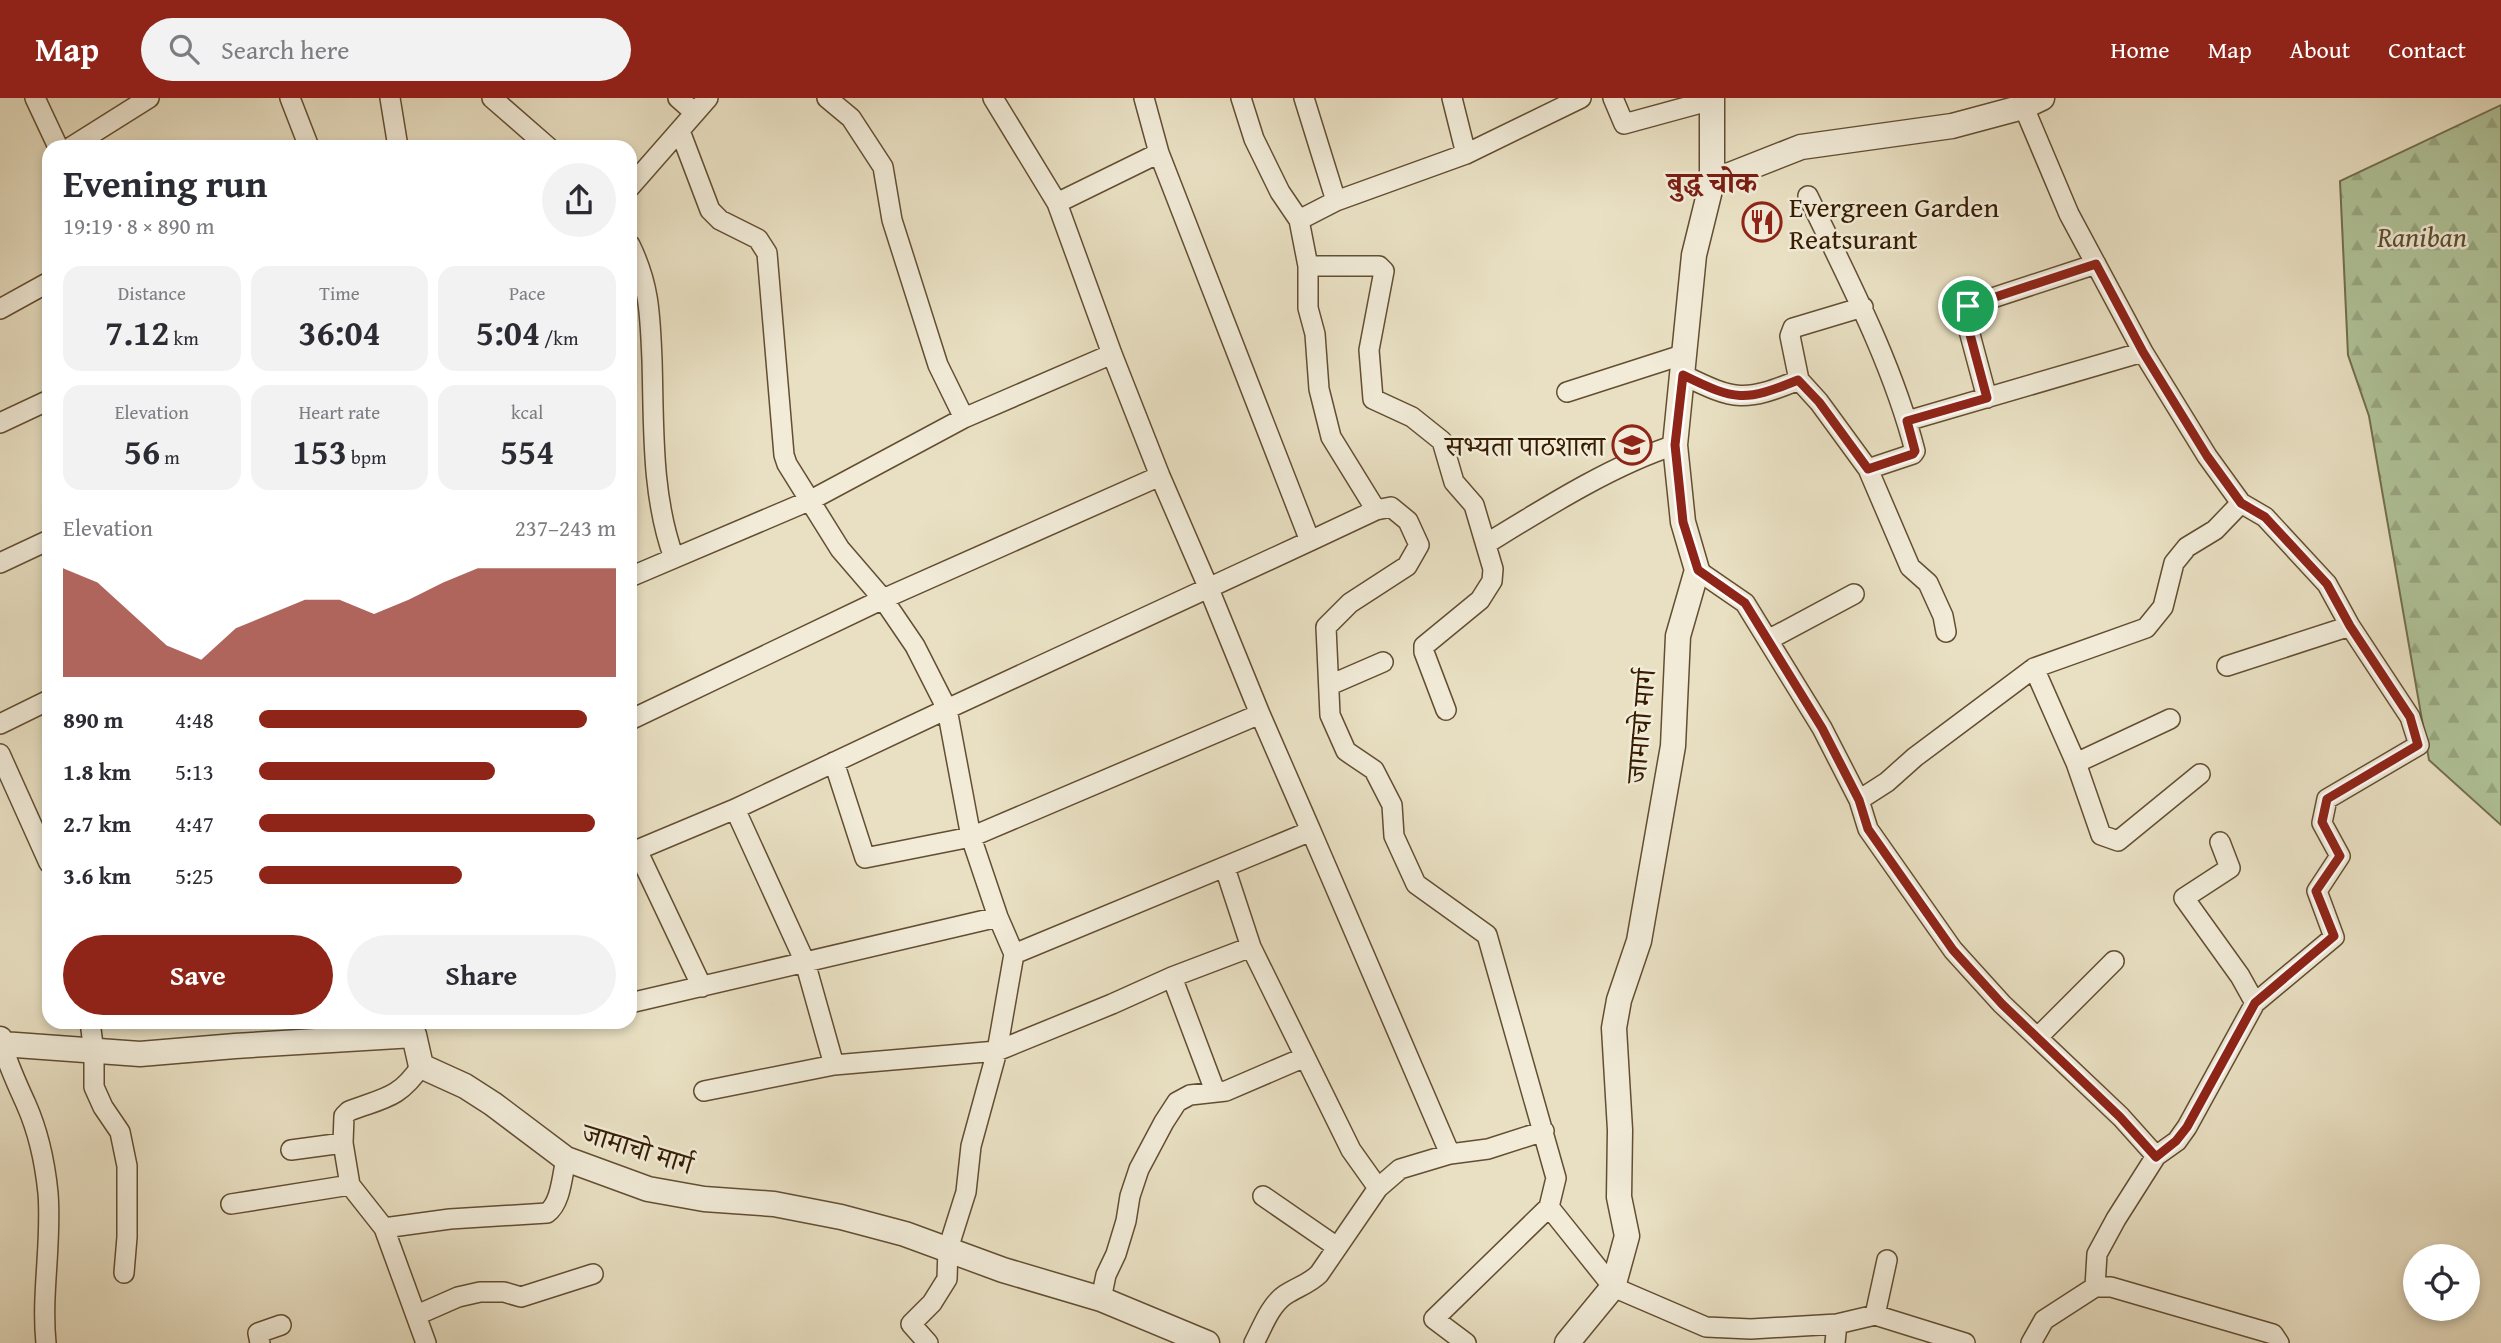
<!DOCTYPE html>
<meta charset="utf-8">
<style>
body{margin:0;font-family:"Gentium Book Plus","Noto Serif Devanagari",serif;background:#f2f2f3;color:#2b2b33;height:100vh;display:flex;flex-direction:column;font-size:26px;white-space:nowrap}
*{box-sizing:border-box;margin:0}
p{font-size:23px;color:#7c7c81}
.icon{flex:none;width:38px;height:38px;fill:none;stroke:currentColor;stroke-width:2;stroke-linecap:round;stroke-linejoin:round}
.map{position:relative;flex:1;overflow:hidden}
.panel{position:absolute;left:42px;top:42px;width:595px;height:889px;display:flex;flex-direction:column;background:#fff;border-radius:21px;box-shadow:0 4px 10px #0003}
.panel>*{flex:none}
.controls{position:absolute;left:2403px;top:1146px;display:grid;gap:14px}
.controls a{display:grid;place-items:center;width:77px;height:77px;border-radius:50%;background:#fff;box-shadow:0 4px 10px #0003;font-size:35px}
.pin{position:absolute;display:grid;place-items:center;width:60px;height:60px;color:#fff;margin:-30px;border:4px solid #fff;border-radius:50%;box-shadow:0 2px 7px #0007}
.round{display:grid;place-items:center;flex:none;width:74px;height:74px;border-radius:37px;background:#f2f2f3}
.summary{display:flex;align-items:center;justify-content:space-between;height:119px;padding:0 21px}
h1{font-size:38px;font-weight:700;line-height:52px}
.figures{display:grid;grid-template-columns:repeat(3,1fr);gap:10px;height:119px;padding:7px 21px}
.figures div{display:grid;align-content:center;border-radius:18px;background:#f2f2f3;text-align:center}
.figures b{font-size:35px;font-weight:700}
.figures small{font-size:19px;font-weight:400}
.figures p{font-size:19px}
.chart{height:196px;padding:14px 21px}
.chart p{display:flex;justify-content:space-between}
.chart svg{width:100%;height:126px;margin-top:7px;fill:#8f2418;opacity:.7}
.cta{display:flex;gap:14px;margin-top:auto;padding:14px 21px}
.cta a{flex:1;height:80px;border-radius:42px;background:#8f2418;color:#fff;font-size:28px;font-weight:700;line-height:80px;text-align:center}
.cta a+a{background:#f2f2f3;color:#2b2b33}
ul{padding:0 21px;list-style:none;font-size:23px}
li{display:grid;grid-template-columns:112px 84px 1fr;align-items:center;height:52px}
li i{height:18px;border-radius:9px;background:#8f2418}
header{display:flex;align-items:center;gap:42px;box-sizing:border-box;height:98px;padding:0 35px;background:#8f2418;color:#fff}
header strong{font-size:33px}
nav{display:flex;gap:38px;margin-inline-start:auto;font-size:24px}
.search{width:490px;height:63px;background:#f2f2f3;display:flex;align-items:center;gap:18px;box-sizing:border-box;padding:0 24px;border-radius:38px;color:#7c7c81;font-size:26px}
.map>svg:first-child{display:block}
.forest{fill:url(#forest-firs);stroke:#73704d;stroke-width:2}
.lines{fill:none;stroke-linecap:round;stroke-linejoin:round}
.minor-casing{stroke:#634e32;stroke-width:22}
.tertiary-casing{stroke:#634e32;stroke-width:27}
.minor{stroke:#f1ebd8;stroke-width:19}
.tertiary{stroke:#f1ebd8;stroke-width:24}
.route-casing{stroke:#fff;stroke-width:14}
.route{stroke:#8f2418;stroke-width:9}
.labels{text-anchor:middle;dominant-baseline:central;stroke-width:5;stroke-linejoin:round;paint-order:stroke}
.poi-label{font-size:28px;fill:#361d01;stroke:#f1ebd8;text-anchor:start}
.park-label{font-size:28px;font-style:italic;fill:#5b4f2f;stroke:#f1ebd8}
.street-label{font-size:28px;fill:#361d01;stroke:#f1ebd8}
.neighbourhood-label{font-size:30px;font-weight:bold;fill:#7a1f14;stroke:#f1ebd8}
</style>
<header>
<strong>Map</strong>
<div class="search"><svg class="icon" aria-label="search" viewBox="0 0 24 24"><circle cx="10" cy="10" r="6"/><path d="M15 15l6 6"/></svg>Search here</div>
<nav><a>Home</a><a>Map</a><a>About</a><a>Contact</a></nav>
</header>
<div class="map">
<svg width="2501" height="1245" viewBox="0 0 2501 1245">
<defs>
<pattern id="forest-firs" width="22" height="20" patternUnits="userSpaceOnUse" patternTransform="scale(1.75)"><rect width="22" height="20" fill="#b0c399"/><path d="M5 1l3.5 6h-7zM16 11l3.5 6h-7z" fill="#98a782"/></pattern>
</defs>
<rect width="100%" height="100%" fill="#e9e0c3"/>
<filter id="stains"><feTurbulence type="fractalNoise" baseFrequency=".00286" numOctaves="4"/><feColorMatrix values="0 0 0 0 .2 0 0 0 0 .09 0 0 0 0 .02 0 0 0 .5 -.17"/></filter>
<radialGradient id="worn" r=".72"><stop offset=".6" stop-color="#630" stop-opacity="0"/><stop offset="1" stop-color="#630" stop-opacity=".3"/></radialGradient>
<path class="forest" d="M2501 7V727L2429 662 2369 318 2348 257 2340 83Z"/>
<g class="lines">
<g class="minor-casing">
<path id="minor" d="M35 0 58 49
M290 0 309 49
M390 0 398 49
M492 0 548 49
M678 0 695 15
M827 0 851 20 883 69 892 122 938 267 964 320
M1241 0 1254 41 1280 94 1299 122 1308 168H1379L1384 173 1369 252 1373 301 1412 319 1442 343 1454 384 1474 407 1493 471 1492 483 1480 502 1424 548V554L1446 612
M1304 0 1336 103
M1452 0 1466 56 1581 0
M1613 0 1624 26 1712 2
M2020 0 2069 116 2143 254 2207 358 2241 405 2265 419 2327 486 2350 528 2410 619 2419 647 2327 701 2322 725 2340 758 2317 793 2334 839 2255 905 2187 1029 2177 1043 2156 1058 2116 1121 2097 1156 2095 1189
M71 49 149 0
M630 89 708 0
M1808 98C1848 181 1892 264 1915 353L1913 356 1868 371
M1057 105 1159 55
M1299 122 1336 103 1466 56
M630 147C650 188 650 218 652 262 654 328 651 397 674 460
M1308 168V210L1315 236 1319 291 1331 339 1376 412
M1863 209 1793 230 1790 238 1799 282 1819 304 1868 371 1910 469 1928 485 1943 518 1946 534
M0 211 49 184
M1683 277C1736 303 1744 304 1799 282
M1567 294 1685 256
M1987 300 1964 214 1968 208 2096 166
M1907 323 2143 254
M0 325 49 302
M1310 443 1376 412 1391 409 1408 423 1419 447 1407 468 1350 505 1326 529 1330 617 1346 653 1374 672 1392 707 1394 738 1416 786 1487 837 1556 1080 1549 1109
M1486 446C1543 411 1612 367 1675 347
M0 465 49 442
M1697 472 1745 505 1822 630 1859 702 1868 731 1953 852 2002 906 2121 1019 2156 1058
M630 479 811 402 964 320 1112 256
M1768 542 1854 496
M2227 568 2350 528
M2034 570 2076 665 2170 621
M1330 587 1383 564
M630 622 883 501 1160 378
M0 626 49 602
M0 656 49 765
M834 664 865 760 971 739 1260 616 1209 491 1160 378 1112 256 1057 105 993 0
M2076 665 2101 737 2118 743 2200 676
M1859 702 1887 684 1915 659 2034 570 2146 530 2163 509 2174 465 2187 449 2215 432 2241 405
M735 711 805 864 834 967
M1311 733 1450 1056
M2220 744 2230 770 2184 800 2240 878 2255 905
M637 752 702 889
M630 755 735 711 947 611 915 548 883 501 840 451 787 366 784 357 767 155 758 141 720 122 710 112 680 33
M1225 770 1251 849 1351 1052 1378 1090
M1014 856 1311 733 1260 616
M1172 879 1215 993
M630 905 998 819
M90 924 94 954V989L103 1009 120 1034 127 1068V1139L124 1175
M2038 939 2114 863
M2 946C8 967 17 986 26 1006 38 1033 45 1065 48 1095 52 1145 41 1195 46 1245
M421 968C399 1001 383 1000 349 1013L344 1018 343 1045 350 1087 384 1130 426 1245
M704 993 834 967 997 953 1112 906 1172 879 1251 849
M291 1052 343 1045
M1263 1098 1337 1149
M231 1106 350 1087
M384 1130 450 1121 547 1115C561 1105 562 1078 566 1061
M1101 1201 1106 1177 1116 1156 1126 1123 1130 1098 1139 1071 1164 1024 1177 1004 1190 997 1226 993 1305 959
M417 1217 458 1199 480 1194H504L521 1199 593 1176
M1875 1217 1887 1162
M260 1245 258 1235 281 1227
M928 1245 911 1226 932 1205 947 1181 948 1151 966 1094 971 1048 997 953 1014 856 998 819 971 739 947 611 1310 443 1159 55 1144 0
M1254 1245C1262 1230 1270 1207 1285 1197 1297 1189 1309 1186 1319 1176L1378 1090 1400 1071 1450 1056 1488 1051 1544 1033
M1466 1245 1434 1221 1549 1109 1613 1189 1706 1229 1751 1231 1837 1226 1875 1217 1965 1245
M1835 1245 1837 1226
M2031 1245 2044 1222 2095 1189H2111L2273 1236 2279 1245"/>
</g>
<g class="tertiary-casing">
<path id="tertiary" d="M1712 84 1801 49 1952 28 2023 9 2042 0
M0 941 2 946 140 956 235 948 414 937 421 968 465 988 493 1006 566 1061 648 1091 704 1101 774 1106 841 1119 905 1136 1003 1172 1101 1201 1207 1245
M1567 1245 1613 1189 1627 1138 1619 1099 1620 1032 1614 930 1619 902 1639 843 1673 648 1678 538 1697 472 1683 424 1675 347 1694 157 1712 84V0"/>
</g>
<use href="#minor" class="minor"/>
<use href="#tertiary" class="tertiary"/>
</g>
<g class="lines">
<g class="route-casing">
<path id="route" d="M2096 166 2143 254 2207 358 2241 405 2265 419 2327 486 2350 528 2410 619 2418 647 2327 701 2322 724 2340 758 2316 793 2334 838 2255 905 2187 1029 2176 1043 2156 1059 2120 1019 2002 906 1953 852 1868 731 1859 702 1822 630 1745 505 1698 472 1683 424 1675 347 1683 277C1736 303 1744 304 1798 282L1819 304 1868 371 1913 356 1915 353 1907 323 1987 300 1964 214 1968 208Z"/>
</g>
<use href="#route" class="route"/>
</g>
<defs>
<g id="restaurant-ring" transform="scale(2.0125)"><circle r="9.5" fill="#f1ebd8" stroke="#8f2418" stroke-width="1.5"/><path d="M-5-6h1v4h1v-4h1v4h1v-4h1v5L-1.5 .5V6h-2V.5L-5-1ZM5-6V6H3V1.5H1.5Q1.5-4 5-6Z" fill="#8f2418"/></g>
<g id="school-ring" transform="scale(2.0125)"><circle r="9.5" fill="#f1ebd8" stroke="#8f2418" stroke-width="1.5"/><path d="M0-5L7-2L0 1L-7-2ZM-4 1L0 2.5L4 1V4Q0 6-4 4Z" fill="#8f2418"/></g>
</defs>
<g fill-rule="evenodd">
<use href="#restaurant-ring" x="1762" y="124"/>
<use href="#school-ring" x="1632" y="347"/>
</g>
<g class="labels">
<g class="poi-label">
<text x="1789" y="108">Evergreen Garden<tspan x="1789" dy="32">Reatsurant</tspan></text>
<text x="1605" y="347" text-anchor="end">सभ्यता पाठशाला</text>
</g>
<g class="park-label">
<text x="2422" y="138">Raniban</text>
</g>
<g class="street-label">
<text transform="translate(1640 628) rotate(-85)">जामाचो मार्ग</text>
<text transform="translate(638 1050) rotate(17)">जामाचो मार्ग</text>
</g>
<g class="neighbourhood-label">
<text x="1712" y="84">बुद्ध चोक</text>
</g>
</g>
<rect width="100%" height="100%" filter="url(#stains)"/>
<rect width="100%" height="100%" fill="url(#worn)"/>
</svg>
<div class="controls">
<a><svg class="icon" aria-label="locate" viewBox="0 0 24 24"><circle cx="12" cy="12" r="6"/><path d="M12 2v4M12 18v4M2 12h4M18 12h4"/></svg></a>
</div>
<div class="pin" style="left:1968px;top:208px;background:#1e9e55"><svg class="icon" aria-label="arrive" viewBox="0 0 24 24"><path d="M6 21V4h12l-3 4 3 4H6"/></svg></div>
<section class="panel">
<div class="summary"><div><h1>Evening run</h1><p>19:19 · 8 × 890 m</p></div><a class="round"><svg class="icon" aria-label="share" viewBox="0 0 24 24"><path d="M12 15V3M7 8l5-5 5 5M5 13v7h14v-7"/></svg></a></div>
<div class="figures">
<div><p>Distance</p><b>7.12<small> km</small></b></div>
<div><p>Time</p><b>36:04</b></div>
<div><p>Pace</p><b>5:04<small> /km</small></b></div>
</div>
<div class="figures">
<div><p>Elevation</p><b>56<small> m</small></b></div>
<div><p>Heart rate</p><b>153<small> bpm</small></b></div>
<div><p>kcal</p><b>554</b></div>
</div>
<div class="chart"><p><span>Elevation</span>237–243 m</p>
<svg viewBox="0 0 160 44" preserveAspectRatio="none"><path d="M0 44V6L10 11L20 22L30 33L40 38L50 27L60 22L70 17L80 17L90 22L100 17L110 11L120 6L130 6L140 6L150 6L160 6V44z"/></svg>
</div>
<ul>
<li><b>890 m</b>4:48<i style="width:92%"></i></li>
<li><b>1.8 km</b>5:13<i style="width:66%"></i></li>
<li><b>2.7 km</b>4:47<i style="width:94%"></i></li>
<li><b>3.6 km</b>5:25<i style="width:57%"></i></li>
</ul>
<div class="cta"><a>Save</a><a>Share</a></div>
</section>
</div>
